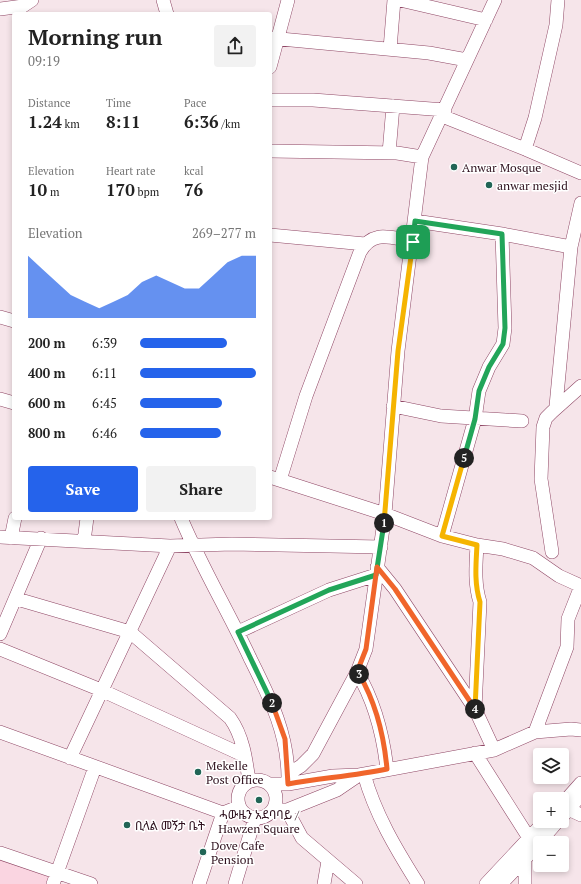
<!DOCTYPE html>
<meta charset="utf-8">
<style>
body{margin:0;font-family:"PT Serif","Noto Sans Ethiopic",serif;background:#f2f2f2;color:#222;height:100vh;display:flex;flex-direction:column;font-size:15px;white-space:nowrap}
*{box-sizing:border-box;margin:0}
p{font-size:13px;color:#767676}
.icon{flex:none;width:22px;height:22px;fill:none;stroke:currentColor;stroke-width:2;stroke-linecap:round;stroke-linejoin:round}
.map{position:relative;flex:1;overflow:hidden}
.details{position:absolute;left:12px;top:12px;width:260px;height:508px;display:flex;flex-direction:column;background:#fff;border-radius:4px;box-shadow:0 2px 6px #0003}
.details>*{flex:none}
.tools{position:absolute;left:533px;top:748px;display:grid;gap:8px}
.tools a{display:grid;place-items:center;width:36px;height:36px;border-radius:4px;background:#fff;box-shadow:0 2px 6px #0003;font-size:20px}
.pin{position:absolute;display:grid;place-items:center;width:34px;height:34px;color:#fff;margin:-17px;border-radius:8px;box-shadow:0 2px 6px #0006}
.km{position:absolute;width:20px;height:20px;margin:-10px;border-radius:50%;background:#222;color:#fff;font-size:11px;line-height:20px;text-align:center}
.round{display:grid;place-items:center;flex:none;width:42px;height:42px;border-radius:4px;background:#f2f2f2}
.head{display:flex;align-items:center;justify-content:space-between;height:68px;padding:0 16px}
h1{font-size:22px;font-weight:800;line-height:30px}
.metrics{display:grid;grid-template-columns:repeat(3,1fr);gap:6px;height:68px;padding:4px 16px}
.metrics div{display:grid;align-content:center}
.metrics b{font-size:17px;font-weight:800}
.metrics small{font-size:11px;font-weight:400}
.metrics p{font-size:11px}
.chart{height:112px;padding:8px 16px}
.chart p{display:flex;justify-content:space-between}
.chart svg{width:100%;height:72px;margin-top:4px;fill:#2563eb;opacity:.7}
.cta{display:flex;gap:8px;margin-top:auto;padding:8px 16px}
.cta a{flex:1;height:46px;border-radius:4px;background:#2563eb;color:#fff;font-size:16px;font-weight:800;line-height:46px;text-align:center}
.cta a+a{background:#f2f2f2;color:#222}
ul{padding:0 16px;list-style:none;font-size:13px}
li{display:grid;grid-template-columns:64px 48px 1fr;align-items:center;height:30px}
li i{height:10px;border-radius:5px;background:#2563eb}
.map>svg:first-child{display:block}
.built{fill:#fad5e1}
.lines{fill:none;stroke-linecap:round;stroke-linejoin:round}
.minor-casing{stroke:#8f4765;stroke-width:14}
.minor{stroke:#fff;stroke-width:13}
.split-1-casing{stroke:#fff;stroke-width:8}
.split-2-casing{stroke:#fff;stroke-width:8}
.split-3-casing{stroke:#fff;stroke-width:8}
.split-4-casing{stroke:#fff;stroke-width:8}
.split-5-casing{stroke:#fff;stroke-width:8}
.split-6-casing{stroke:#fff;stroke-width:8}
.split-1{stroke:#f5b400;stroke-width:5}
.split-2{stroke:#22a559;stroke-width:5}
.split-3{stroke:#f0652b;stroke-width:5}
.split-4{stroke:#f0652b;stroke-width:5}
.split-5{stroke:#f5b400;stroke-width:5}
.split-6{stroke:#22a559;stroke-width:5}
.poi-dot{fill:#216556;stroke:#fff;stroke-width:1.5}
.labels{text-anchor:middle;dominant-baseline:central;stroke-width:3;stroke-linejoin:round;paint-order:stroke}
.poi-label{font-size:12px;fill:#2f111e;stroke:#fff;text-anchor:start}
</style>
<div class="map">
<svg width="581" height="884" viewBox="0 0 581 884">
<rect width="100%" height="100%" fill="#f6e5ea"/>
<path class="built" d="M0 858 53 877 51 884H0Z"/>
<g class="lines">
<g class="minor-casing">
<path id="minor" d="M163 0 167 14
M400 0 486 20
M0 9 23 6 32 0
M270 38 429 53 467 60
M390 49 394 0
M270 67 288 0
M270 100H313L445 110
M442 116 525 149 581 173
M525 149 535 118 556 25 558 0
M270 151 397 153 422 157
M389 153 393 106
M415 221 502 234 571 247
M270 235 365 244
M0 317 14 321
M0 399 14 403
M393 406 441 416 522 421
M556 406 571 247 581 203
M270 477 385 514 442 536 477 545 503 549 533 558 559 576 581 586
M280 480 306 396 360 252C373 229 390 238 413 241
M181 518C201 566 228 611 250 658 270 698 289 735 288 782
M442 536 475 419 479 391 489 367 503 344 505 328 502 234
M0 537 170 546 232 544 381 547
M11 538 15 518
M84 541 87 518
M552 552 541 479 543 427 546 418 552 412 581 386
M377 567 395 589 475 709 494 750
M17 599 130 632 230 718C243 736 246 759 249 781
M238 632 329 590 376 575
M0 634 41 538
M0 649 101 690 245 756
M357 672C375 702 383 734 387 769
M475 709 480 602C474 583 476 564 477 545
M0 732 223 813 238 807
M535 732 567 647 568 619 581 586
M475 753 529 838 525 859V884
M70 758 170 546
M288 774 301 766 313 754 357 672 366 649 385 514 398 351 422 157 495 0
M364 774C375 814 396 849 418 884
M238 799a19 19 0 1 1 38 0a19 19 0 1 1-38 0Z
M269 784H288L333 776 359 775 494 750 535 732 571 729 581 730
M565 801 581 783
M562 804 568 809 581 815
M280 810H287L337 790 359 775
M287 810 302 838 356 884
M562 817 581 795
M0 853 91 884
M53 884 95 767
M199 884 223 813
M235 884 255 818
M324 884 328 861
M486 884 545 821
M501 884 525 859 558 821"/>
</g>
<use href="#minor" class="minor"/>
</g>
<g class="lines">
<g class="split-1-casing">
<path id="split-1" d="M384 523 398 351 413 242"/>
</g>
<g class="split-2-casing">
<path id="split-2" d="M272 703 238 632 329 590 376 575 384 523"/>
</g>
<g class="split-3-casing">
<path id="split-3" d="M272 703 285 739 288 784C321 778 354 776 387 769 384 736 376 703 359 674"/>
</g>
<g class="split-4-casing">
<path id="split-4" d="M359 674 357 672 366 649 377 567 395 589 475 709"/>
</g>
<g class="split-5-casing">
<path id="split-5" d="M464 458 442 536 477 545C476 564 474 583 480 602L475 709"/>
</g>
<g class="split-6-casing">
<path id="split-6" d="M413 242 415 221 502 234 505 328 503 344 489 367 479 391 475 419 464 458"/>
</g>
<use href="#split-1" class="split-1"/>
<use href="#split-2" class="split-2"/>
<use href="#split-3" class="split-3"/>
<use href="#split-4" class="split-4"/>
<use href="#split-5" class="split-5"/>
<use href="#split-6" class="split-6"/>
</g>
<g class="poi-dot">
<circle cx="454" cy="167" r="4"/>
<circle cx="489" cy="185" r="4"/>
<circle cx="198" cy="772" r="4"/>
<circle cx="259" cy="800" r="4"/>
<circle cx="127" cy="825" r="4"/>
<circle cx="203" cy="852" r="4"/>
</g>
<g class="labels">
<g class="poi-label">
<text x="462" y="167">Anwar Mosque</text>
<text x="497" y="185">anwar mesjid</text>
<text x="206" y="765">Mekelle<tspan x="206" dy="14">Post Office</tspan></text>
<text x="259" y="814" text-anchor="middle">ሓውዜን አደባባይ /<tspan x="259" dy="14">Hawzen Square</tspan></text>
<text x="135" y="825">ቢላል መኝታ ቤት</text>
<text x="211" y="845">Dove Cafe<tspan x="211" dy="14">Pension</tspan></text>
</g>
</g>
</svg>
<div class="tools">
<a><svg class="icon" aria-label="layers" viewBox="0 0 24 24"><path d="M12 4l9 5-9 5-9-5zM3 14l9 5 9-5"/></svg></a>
<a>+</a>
<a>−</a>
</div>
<div class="pin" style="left:413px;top:242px;background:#1e9e55"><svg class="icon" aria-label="arrive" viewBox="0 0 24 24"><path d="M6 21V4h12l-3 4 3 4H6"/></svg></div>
<b class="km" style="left:384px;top:523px">1</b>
<b class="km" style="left:272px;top:703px">2</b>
<b class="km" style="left:359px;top:674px">3</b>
<b class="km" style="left:475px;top:709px">4</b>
<b class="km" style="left:464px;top:458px">5</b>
<section class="details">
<div class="head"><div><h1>Morning run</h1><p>09:19</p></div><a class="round"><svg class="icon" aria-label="share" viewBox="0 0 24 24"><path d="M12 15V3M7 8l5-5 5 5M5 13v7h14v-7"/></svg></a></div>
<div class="metrics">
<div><p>Distance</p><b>1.24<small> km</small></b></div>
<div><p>Time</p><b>8:11</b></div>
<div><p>Pace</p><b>6:36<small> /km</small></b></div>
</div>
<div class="metrics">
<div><p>Elevation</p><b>10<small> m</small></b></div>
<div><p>Heart rate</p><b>170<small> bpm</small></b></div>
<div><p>kcal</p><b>76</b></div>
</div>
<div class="chart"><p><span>Elevation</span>269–277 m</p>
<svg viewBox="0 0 160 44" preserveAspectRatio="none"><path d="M0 44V6L10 14L20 22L30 30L40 34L50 38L60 34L70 30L80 22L90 18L100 22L110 26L120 26L130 18L140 10L150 6L160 6V44z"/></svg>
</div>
<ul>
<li><b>200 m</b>6:39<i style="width:75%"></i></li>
<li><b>400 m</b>6:11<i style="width:100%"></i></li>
<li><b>600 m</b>6:45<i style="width:71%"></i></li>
<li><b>800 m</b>6:46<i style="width:70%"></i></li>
</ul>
<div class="cta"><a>Save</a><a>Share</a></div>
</section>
</div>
